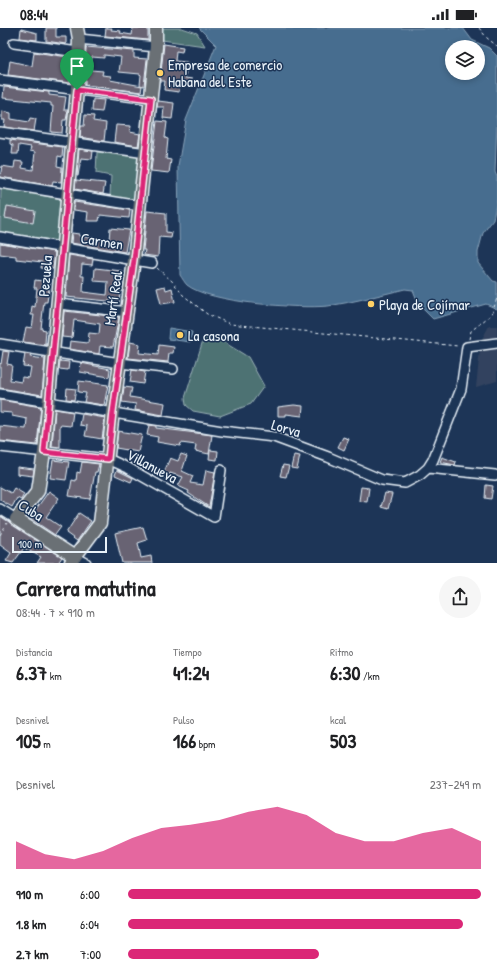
<!DOCTYPE html>
<html lang="es">
<meta charset="utf-8">
<style>
body{margin:0;font-family:"Patrick Hand",sans-serif;background:#f6f6f6;color:#202124;height:100vh;display:flex;flex-direction:column;font-size:15px;white-space:nowrap}
*{box-sizing:border-box;margin:0}
p{font-size:13px;color:#757577}
.icon{flex:none;width:22px;height:22px;fill:none;stroke:currentColor;stroke-width:2;stroke-linecap:round;stroke-linejoin:round}
.map{position:relative;height:535px;overflow:hidden}
.panel{display:flex;flex-direction:column;background:#fff;flex:1}
.panel>*{flex:none}
.fabs{position:absolute;left:445px;top:12px;display:grid;gap:8px}
.fabs a{display:grid;place-items:center;width:40px;height:40px;border-radius:50%;background:#fff;box-shadow:0 2px 6px #0003;font-size:20px}
.scale{position:absolute;left:12px;bottom:10px;width:95px;box-sizing:border-box;padding-left:4px;border:2px solid #e8f1f8;border-top:0;font-size:11px;line-height:14px;white-space:nowrap;color:#e8f1f8;-webkit-text-stroke:3px #1d3557;paint-order:stroke}
.pin{position:absolute;display:grid;place-items:center;width:34px;height:34px;color:#fff;margin:-41px -17px;border-radius:50% 50% 50% 0;rotate:-45deg;box-shadow:0 0 4px #0007}
.pin .icon{rotate:45deg}
.round{display:grid;place-items:center;flex:none;width:42px;height:42px;border-radius:21px;background:#f6f6f6}
.headline{display:flex;align-items:center;justify-content:space-between;height:68px;padding:0 16px}
h1{font-size:22px;font-weight:800;line-height:30px}
.stats{display:grid;grid-template-columns:repeat(3,1fr);gap:6px;height:68px;padding:4px 16px}
.stats div{display:grid;align-content:center}
.stats b{font-size:20px;font-weight:800}
.stats small{font-size:11px;font-weight:400}
.stats p{font-size:11px}
.chart{height:112px;padding:8px 16px}
.chart p{display:flex;justify-content:space-between}
.chart svg{width:100%;height:72px;margin-top:4px;fill:#db2777;opacity:.7}
ul{padding:0 16px;list-style:none;font-size:13px}
li{display:grid;grid-template-columns:64px 48px 1fr;align-items:center;height:30px}
li i{height:10px;border-radius:5px;background:#db2777}
.status{display:flex;justify-content:space-between;align-items:center;height:28px;padding:0 20px;background:#fff;direction:ltr}
.status svg{height:11px;fill:currentColor}
.map>svg:first-child{display:block}
.built{fill:#33435f}
.green{fill:#4e7273;stroke:#9bb2b6}
.water{fill:#476d8f;stroke:#87a2b9;fill-rule:evenodd}
.building{fill:#676373;stroke:#e8f1f8}
.lines{fill:none;stroke-linecap:round;stroke-linejoin:round}
.minor-casing{stroke:#e8f1f8;stroke-width:12}
.major-casing{stroke:#e8f1f8;stroke-width:15}
.path{stroke:#e8f1f8;stroke-width:1;stroke-dasharray:3 3;stroke-linecap:butt}
.minor{stroke:#1d3557;stroke-width:9}
.major{stroke:#6a7074;stroke-width:12}
.route-casing{stroke:#fff;stroke-width:8}
.route{stroke:#db2777;stroke-width:5}
.poi-dot{fill:#ffd166;stroke:#1d3557;stroke-width:1.5}
.labels{text-anchor:middle;dominant-baseline:central;stroke-width:3;stroke-linejoin:round;paint-order:stroke}
.poi-label{font-size:15px;fill:#e8f1f8;stroke:#1d3557;text-anchor:start}
.street-label{font-size:15px;fill:#e8f1f8;stroke:#1d3557}
</style>
<div class="status"><b>08:44</b><svg viewBox="0 0 49 12"><path d="M0 12V9h3v3zM5 12V6h3v6zM10 12V3h3v9zM15 12V0h3v12zM26 1h20v11H26zM47 4h2v5h-2z"/></svg></div>
<div class="map">
<svg width="497" height="535" viewBox="0 0 497 535">
<rect width="100%" height="100%" fill="#1d3557"/>
<filter id="ink" filterUnits="userSpaceOnUse"><feTurbulence type="fractalNoise" baseFrequency=".025" numOctaves="2"/><feDisplacementMap in="SourceGraphic" scale="8" xChannelSelector="R" yChannelSelector="G"/><feConvolveMatrix kernelMatrix="1 2 1 2 8 2 1 2 1" color-interpolation-filters="sRGB"/></filter>
<g filter="url(#ink)">
<path class="built" d="M489 298H497V353L476 359 481 313Z"/>
<path class="green" d="M162 0H182L197 5 205 18 162 12Z
M97 124 137 129 139 133 134 173 110 168 111 148 96 145Z
M1 159 60 171 58 213 0 204Z
M204 309 222 313 248 329 264 358 251 376 220 388 193 383 186 377 185 370Z"/>
<path class="water" d="M199 0H463L472 12 489 20 497 28V86L496 88 497 94 495 144 497 149V171L493 192 483 205 478 224V235L493 253 497 254V281L486 276 433 291 419 277 413 262 405 261C380 267 354 274 328 278 300 281 209 275 187 257 185 255 182 250 180 247L178 138 186 92 216 17ZM452 19H478V45H452Z
M169 300 192 304 190 314 168 311Z"/>
<path class="building" d="M46 0H56V9H66V16L46 13Z
M106 0H112L111 2 121 3 120 5 132 7 133 0H148V12L105 8Z
M21 1 37 5V12L20 10Z
M164 16 183 19 182 24 176 23 175 33 187 34 185 50 192 51 191 56 180 55 179 64 164 62 165 53H160Z
M86 19 134 23V30L147 31 144 58 140 57 141 47 140 46 119 44 121 29 104 27V30L92 29 91 42 103 43 102 47 111 48 110 52 142 58 141 64 85 57Z
M34 24 68 29 66 42H70V55L8 47 10 33 32 38Z
M4 59 49 64V67L66 69 64 82H68L66 92H63L62 105 51 104 53 78H51V75L3 70Z
M93 71 104 72 102 84 92 83Z
M158 73 174 75 172 91 163 90 164 79H157Z
M2 83 11 85V91L29 94 30 90 36 91 34 103 4 99 5 92H2Z
M85 87 94 88 93 93 106 95 104 113 80 109 81 98H84Z
M157 93 167 94 165 110 168 111 166 131 171 132 169 145 151 143Z
M116 97 131 98 130 104 140 106 138 118 114 114Z
M10 112 63 119 62 129 58 128 57 138 62 139 61 154 53 153 52 158 0 149 2 138 14 140 15 133 23 134 22 140 33 142 35 124 30 123 31 119 19 117 18 126H12L13 117 10 116Z
M79 121 93 123 92 131 81 130 78 148H77Z
M76 152 105 155 103 166 75 161Z
M74 174 130 182 129 190 100 187 99 193H87L88 184 74 182Z
M7 178 35 183 33 195 5 190Z
M147 183 166 185V204L172 205 171 210 159 209 158 229 144 227 145 222H143Z
M110 200 129 202 125 224 71 215 72 205 79 206V208L109 212Z
M0 215 55 224 53 241 41 240 42 234 16 231V228L0 226Z
M69 227 93 231 92 237 82 236 81 248H84L83 264 107 267 108 254 94 253 95 240 122 243 119 274 66 269Z
M35 252 50 254 47 274H44L42 291 41 301 46 302 45 315H46V317L23 314 26 299 32 300 34 287H31L32 278 35 279 37 260H34Z
M165 258 166 262 172 260 175 274 161 276 157 260Z
M64 283 119 289 113 319 100 318 99 326 69 321 70 313 88 315 89 305 99 306 100 296 74 292 72 310 62 309Z
M130 314 140 316 139 325 158 327 159 317 174 319 173 325H169L168 334 128 330Z
M3 323 9 324 7 336 12 337 10 352 21 354 22 349 29 350 31 339 23 338 25 326 31 327 30 329 45 331 42 367 0 360V335L1 336Z
M60 333 69 334 68 342 59 341Z
M81 335 110 341 109 349 80 344Z
M132 342 145 344 143 356 130 354Z
M79 353 108 357 104 377 84 374 86 365 78 364Z
M124 359 132 360 130 369 165 375 163 387 135 382 136 376 122 374Z
M67 360 76 361 74 372 66 371Z
M0 372 41 379 37 417 0 413V398L26 401 27 391 12 388V385L0 384Z
M294 377 303 378 302 388 286 386V388H278V379Z
M55 381 73 384 71 398 60 397V419L52 418Z
M82 386 105 390 102 411 85 408 87 398 80 397Z
M149 397 156 398V400L212 407 209 426 195 423 196 417 181 415 180 418 157 414 158 409 147 407Z
M118 403 142 407 138 424 116 420Z
M343 409 349 411 344 422 338 419Z
M210 422 218 423 217 432 209 431Z
M181 426 187 428 182 443 193 448 190 455 203 457 206 442 215 444 209 479 188 465 189 463 178 458 183 449 170 445 168 451 162 449 170 430 178 433Z
M294 427 300 428 297 441 291 440Z
M442 429 456 434 455 437 440 434Z
M53 432 69 434 66 452 50 450Z
M82 434 99 436 97 444H95L90 471 69 468 72 452 76 453 77 444 80 445Z
M283 437 289 438 286 449 280 448Z
M17 439 34 441 33 448 17 446Z
M117 442 133 450 131 454 115 447Z
M486 457 493 458 491 471 485 470Z
M0 459 11 465 14 460 24 466 21 472 17 470 12 479 0 472Z
M361 459 369 460 367 474 359 473Z
M49 463 59 470 46 489 61 499 55 507 28 489 34 480 36 481Z
M385 465 392 466 388 481 381 479Z
M79 485 91 493 77 513 66 505Z
M0 488 62 529 58 535H37L41 529 24 520 13 535 6 533 11 525 0 517Z
M143 499 147 512 138 515 141 530 151 528 152 535H122L115 505Z"/>
<g class="lines">
<g class="minor-casing">
<path id="minor" d="M79 11 156 19
M14 15 78 24
M0 52 151 71
M0 104 146 125
M0 155 140 178
M0 209 152 235
M59 276 128 284
M0 316 120 335 173 341
M0 366 222 403 274 409 328 429 382 452 405 455 420 447 428 440 433 432 461 361 467 319 497 315
M0 419 108 431 128 440 214 489 221 442
M428 440 495 447
M0 481 16 491
M75 529 86 535"/>
</g>
<g class="major-casing">
<path id="major" d="M75 529 16 491 38 463 44 424 77 62 79 11 77 0
M71 534 100 495 113 384 134 232 156 19V0"/>
</g>
<path class="path" d="M479 0 487 10 497 18
M157 240 172 253 183 267 207 286 230 296 458 318
M469 311 471 303 492 286 497 270
M0 507 7 495"/>
<use href="#minor" class="minor"/>
<use href="#major" class="major"/>
</g>
</g>
<g class="lines" filter="url(#ink)">
<g class="route-casing">
<path id="route" d="M77 62 151 71 134 232 113 384 108 431 44 424Z"/>
</g>
<use href="#route" class="route"/>
</g>
<g class="poi-dot">
<circle cx="160" cy="45" r="4"/>
<circle cx="371" cy="276" r="4"/>
<circle cx="180" cy="307" r="4"/>
</g>
<g class="labels">
<g class="poi-label">
<text x="168" y="36">Empresa de comercio<tspan x="168" dy="17">Habana del Este</tspan></text>
<text x="379" y="276">Playa de Cojímar</text>
<text x="188" y="307">La casona</text>
</g>
<g class="street-label">
<text transform="translate(102 213) rotate(9)">Carmen</text>
<text transform="translate(45 248) rotate(-85)">Pezuela</text>
<text transform="translate(113 270) rotate(-82)">Martí Real</text>
<text transform="translate(286 400) rotate(16)">Lorva</text>
<text transform="translate(152 438) rotate(28)">Villanueva</text>
<text transform="translate(31 482) rotate(32)">Cuba</text>
</g>
</g>
</svg>
<div class="fabs">
<a><svg class="icon" aria-label="layers" viewBox="0 0 24 24"><path d="M12 4l9 5-9 5-9-5zM3 14l9 5 9-5"/></svg></a>
</div>
<div class="scale">100 m</div>
<div class="pin" style="left:77px;top:62px;background:#1e9e55"><svg class="icon" aria-label="arrive" viewBox="0 0 24 24"><path d="M6 21V4h12l-3 4 3 4H6"/></svg></div>
</div>
<section class="panel">
<div class="headline"><div><h1>Carrera matutina</h1><p>08:44 · 7 × 910 m</p></div><a class="round"><svg class="icon" aria-label="share" viewBox="0 0 24 24"><path d="M12 15V3M7 8l5-5 5 5M5 13v7h14v-7"/></svg></a></div>
<div class="stats">
<div><p>Distancia</p><b>6.37<small> km</small></b></div>
<div><p>Tiempo</p><b>41:24</b></div>
<div><p>Ritmo</p><b>6:30<small> /km</small></b></div>
</div>
<div class="stats">
<div><p>Desnivel</p><b>105<small> m</small></b></div>
<div><p>Pulso</p><b>166<small> bpm</small></b></div>
<div><p>kcal</p><b>503</b></div>
</div>
<div class="chart"><p><span>Desnivel</span>237–249 m</p>
<svg viewBox="0 0 160 44" preserveAspectRatio="none"><path d="M0 44V27L10 35L20 38L30 33L40 25L50 19L60 17L70 14L80 9L90 6L100 11L110 22L120 27L130 27L140 22L150 19L160 27V44z"/></svg>
</div>
<ul>
<li><b>910 m</b>6:00<i style="width:100%"></i></li>
<li><b>1.8 km</b>6:04<i style="width:95%"></i></li>
<li><b>2.7 km</b>7:00<i style="width:54%"></i></li>
</ul>
</section>
